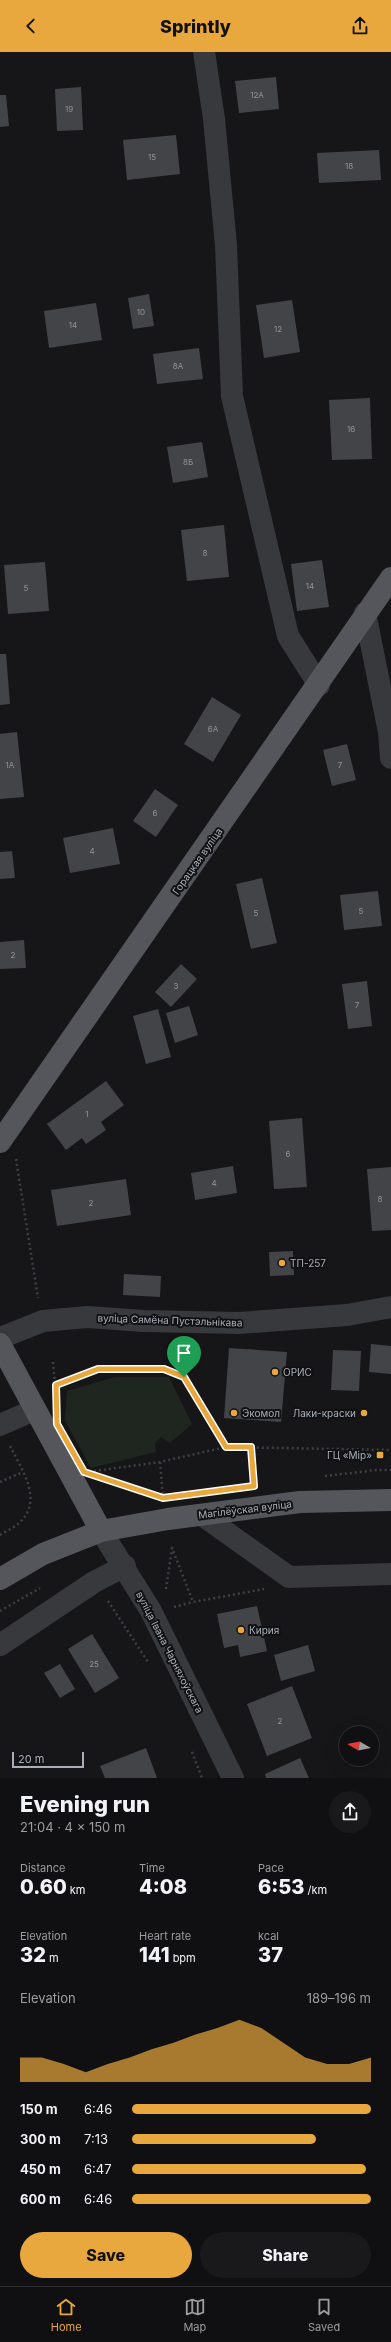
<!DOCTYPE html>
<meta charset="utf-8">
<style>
body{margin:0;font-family:Inter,sans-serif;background:#19191b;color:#f1f3f6;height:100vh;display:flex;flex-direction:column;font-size:15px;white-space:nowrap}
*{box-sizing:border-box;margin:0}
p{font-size:13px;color:#9c9d9f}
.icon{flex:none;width:22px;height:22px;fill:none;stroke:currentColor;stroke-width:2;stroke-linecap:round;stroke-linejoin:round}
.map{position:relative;height:1726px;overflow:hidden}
.sheet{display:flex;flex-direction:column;background:#101012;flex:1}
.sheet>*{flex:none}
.needle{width:26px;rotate:279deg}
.fabs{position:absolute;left:339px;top:1674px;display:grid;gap:8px}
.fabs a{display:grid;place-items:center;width:40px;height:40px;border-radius:50%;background:#101012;box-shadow:0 4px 16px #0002,0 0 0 1px #303032;font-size:20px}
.scale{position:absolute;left:12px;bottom:10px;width:72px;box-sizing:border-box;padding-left:4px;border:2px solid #a9aeb7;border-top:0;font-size:11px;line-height:14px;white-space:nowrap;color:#a9aeb7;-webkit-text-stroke:3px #111113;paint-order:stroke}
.pin{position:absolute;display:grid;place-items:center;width:34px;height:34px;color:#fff;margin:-41px -17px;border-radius:50% 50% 50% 0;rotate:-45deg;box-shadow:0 0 4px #0007}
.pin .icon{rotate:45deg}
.round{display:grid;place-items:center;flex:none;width:42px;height:42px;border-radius:21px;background:#19191b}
.head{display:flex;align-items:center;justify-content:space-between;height:68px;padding:0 20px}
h1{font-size:22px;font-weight:800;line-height:30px}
.stats{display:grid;grid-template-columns:repeat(3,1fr);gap:6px;height:68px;padding:4px 20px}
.stats div{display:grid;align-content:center}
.stats b{font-size:20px;font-weight:800}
.stats small{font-size:11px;font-weight:400}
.stats p{font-size:11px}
.chart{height:112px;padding:8px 20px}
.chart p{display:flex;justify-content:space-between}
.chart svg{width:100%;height:72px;margin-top:4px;fill:#e9a83d;opacity:.7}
.cta{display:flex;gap:8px;margin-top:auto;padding:8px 20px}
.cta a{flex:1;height:46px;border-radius:24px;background:#e9a83d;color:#111;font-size:16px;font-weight:800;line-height:46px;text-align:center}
.cta a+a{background:#19191b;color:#f1f3f6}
ul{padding:0 20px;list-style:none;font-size:13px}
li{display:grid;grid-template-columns:64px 48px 1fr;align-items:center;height:30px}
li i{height:10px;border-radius:5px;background:#e9a83d}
header{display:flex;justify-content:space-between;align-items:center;height:52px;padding:0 20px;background:#e9a83d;color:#111;font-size:18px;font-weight:800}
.dock{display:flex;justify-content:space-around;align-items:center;height:56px;border-top:1px solid #303032;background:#101012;font-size:11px;color:#9c9d9f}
.dock a{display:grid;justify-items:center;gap:2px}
.dock .selected{color:#e9a83d}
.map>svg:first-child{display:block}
.green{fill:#1e261f}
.building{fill:#434448}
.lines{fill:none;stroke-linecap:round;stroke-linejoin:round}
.path{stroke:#3d4044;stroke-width:2.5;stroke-dasharray:2 3;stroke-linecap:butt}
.minor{stroke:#37393d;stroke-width:22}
.major{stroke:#54565c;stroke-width:22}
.route-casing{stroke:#fff;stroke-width:8}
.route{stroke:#e9a83d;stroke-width:5}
.poi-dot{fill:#e9a83d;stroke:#111113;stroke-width:1.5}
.labels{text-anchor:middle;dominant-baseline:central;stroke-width:4;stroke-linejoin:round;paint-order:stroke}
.number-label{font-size:8px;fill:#90949b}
.street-label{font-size:10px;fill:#a9aeb7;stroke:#111113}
.poi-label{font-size:10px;fill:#a9aeb7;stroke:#111113;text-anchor:start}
</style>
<header><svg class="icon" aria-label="back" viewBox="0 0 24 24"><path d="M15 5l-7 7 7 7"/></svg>Sprintly<svg class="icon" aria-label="share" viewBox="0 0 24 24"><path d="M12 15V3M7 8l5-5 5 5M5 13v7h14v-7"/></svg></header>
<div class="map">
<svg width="391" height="1726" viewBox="0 0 391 1726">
<rect width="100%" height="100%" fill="#161618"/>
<path class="green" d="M115 1325H169L192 1372 170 1391 161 1385 155 1392 156 1400 91 1416 65 1369 67 1339Z"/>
<path class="building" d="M276 25 279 57 239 61 235 29Z
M81 35 83 78 57 79 55 37Z
M0 43H6L9 74 0 75Z
M176 83 180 122 127 128 123 88Z
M379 98 381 128 319 131 317 101Z
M149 242 154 274 133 277 128 246Z
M292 248 300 300 264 306 256 253Z
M96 251 102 288 49 296 44 259Z
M199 296 203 327 157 332 153 302Z
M370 346 372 407 332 408 329 348Z
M202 390 208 425 173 431 167 395Z
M224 473 229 525 187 529 181 478Z
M322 508 329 555 297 559 291 512Z
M45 510 49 559 8 562 4 513Z
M0 602H6L10 652 0 653Z
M212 645 241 663 213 710 184 692Z
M17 680 24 745 0 747V682Z
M347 692 356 728 332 734 323 698Z
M155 737 178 753 156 785 133 769Z
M113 776 120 812 70 821 63 786Z
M12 799 15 826 0 827V800Z
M262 826 277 891 251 897 236 832Z
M378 839 382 874 344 878 340 843Z
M24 888 26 916 0 917V890Z
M181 912 197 927 171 955 155 940Z
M367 929 372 974 348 977 342 932Z
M189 954 198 983 175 991 166 961Z
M158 957 171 1005 146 1012 133 964Z
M106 1029 124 1053 101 1070 106 1078 86 1092 82 1086 66 1098 47 1072Z
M302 1066 307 1135 274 1137 269 1069Z
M233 1114 237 1141 195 1148 191 1121Z
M391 1115V1178L372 1179 367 1117Z
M126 1127 131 1163 57 1174 51 1138Z
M293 1199 294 1223 270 1224 269 1200Z
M124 1222 161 1224 160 1245 123 1243Z
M371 1292 391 1294V1322L369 1320Z
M229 1296 287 1300 281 1370 224 1366Z
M333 1298 361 1299 359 1339 331 1338Z
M257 1554 267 1599 240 1605 238 1593 224 1596 217 1562Z
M92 1582 119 1626 95 1641 68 1597Z
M308 1593 315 1619 281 1629 274 1603Z
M60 1612 75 1637 60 1646 44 1621Z
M292 1634 312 1686 267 1704 247 1652Z
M146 1696 157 1726H105L100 1714Z
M300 1706 309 1726H266L265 1722Z"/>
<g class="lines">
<path class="path" d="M16 1107 38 1246
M178 1294 184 1325 226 1395
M53 1310 56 1344
M56 1333 98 1317H164L184 1325
M251 1395 254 1433
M160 1410 163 1446
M94 1419 160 1410 226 1395 391 1398
M325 1424 377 1418H391
M98 1425 158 1444
M0 1430 23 1420
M0 1483C6 1479 16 1475 21 1469 43 1447 21 1416 10 1394
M166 1537 172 1496 193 1550 264 1537
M108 1549 148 1610
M174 1555 193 1550
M0 1559 40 1536
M192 1700 202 1726"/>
<path class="minor" d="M204 0 214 67 226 193 232 344 288 584 319 633
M365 561 389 680 391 706
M0 1286 43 1269 87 1265 144 1269 239 1271 347 1263 391 1255
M0 1373 34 1358
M202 1463 289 1525 391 1522
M101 1479 151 1559 233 1726
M0 1593 94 1530 125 1514"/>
<path class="major" d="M0 1090 391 526
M0 1292 101 1479
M0 1527 43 1502 101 1479 168 1467 300 1450 391 1448"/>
</g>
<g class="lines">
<g class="route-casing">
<path id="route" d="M98 1317H164L184 1325 226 1395H251L254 1434 163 1446 84 1420 57 1372 56 1333Z"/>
</g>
<use href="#route" class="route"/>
</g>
<g class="poi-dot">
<circle cx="282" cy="1211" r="4"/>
<circle cx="275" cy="1320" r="4"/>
<circle cx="234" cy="1361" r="4"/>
<circle cx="364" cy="1361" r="4"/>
<rect x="376" y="1399" width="8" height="8" rx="2"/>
<circle cx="241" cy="1578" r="4"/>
</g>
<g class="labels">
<g class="number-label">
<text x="257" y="43">12А</text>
<text x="69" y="57">19</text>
<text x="152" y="105">15</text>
<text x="349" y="114">18</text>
<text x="141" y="260">10</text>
<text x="73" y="273">14</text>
<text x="278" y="277">12</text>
<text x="178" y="314">8А</text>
<text x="351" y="377">16</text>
<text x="188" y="410">8Б</text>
<text x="205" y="501">8</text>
<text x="310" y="534">14</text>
<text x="26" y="536">5</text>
<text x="213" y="677">6А</text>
<text x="10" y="713">1А</text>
<text x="340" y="713">7</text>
<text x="155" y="761">6</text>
<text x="92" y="799">4</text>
<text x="361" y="859">5</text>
<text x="256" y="861">5</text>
<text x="13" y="903">2</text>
<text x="176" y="934">3</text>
<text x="357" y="953">7</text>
<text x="87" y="1062">1</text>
<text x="288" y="1102">6</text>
<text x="214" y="1131">4</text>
<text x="380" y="1147">8</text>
<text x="91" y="1151">2</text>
<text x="94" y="1612">25</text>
<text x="280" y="1669">2</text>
</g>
<g class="street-label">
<text transform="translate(197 809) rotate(-55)">Горацкая вуліца</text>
<text transform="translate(170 1268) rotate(2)">вуліца Сямёна Пустэльнікава</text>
<text transform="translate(245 1457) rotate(-7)">Магілёўская вуліца</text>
<text transform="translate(170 1600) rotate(63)">вуліца Івана Чарняхоўскага</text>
</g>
<g class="poi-label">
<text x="290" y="1211">ТП-257</text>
<text x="283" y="1320">ОРИС</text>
<text x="242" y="1361">Экомол</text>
<text x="356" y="1361" text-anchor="end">Лаки-краски</text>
<text x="372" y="1403" text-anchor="end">ГЦ «Мір»</text>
<text x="249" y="1578">Кирия</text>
</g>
</g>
</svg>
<div class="fabs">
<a><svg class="needle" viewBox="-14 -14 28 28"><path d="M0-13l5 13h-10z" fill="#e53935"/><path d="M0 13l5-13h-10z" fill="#9c9d9f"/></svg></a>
</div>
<div class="scale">20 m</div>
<div class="pin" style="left:184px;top:1325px;background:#1e9e55"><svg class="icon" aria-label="arrive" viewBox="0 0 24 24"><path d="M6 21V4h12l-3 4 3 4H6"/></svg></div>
</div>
<section class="sheet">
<div class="head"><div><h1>Evening run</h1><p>21:04 · 4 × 150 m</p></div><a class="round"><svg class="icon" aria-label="share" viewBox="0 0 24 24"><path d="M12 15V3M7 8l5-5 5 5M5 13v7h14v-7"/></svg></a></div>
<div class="stats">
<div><p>Distance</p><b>0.60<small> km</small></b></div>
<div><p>Time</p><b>4:08</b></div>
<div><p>Pace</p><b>6:53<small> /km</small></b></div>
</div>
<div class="stats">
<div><p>Elevation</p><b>32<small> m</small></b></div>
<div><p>Heart rate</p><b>141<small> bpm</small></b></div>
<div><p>kcal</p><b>37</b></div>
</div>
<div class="chart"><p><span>Elevation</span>189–196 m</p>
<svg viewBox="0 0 160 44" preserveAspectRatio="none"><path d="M0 44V29L10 29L20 33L30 38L40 33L50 29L60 24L70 20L80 15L90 11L100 6L110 11L120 20L130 29L140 33L150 33L160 29V44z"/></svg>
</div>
<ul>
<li><b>150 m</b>6:46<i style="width:100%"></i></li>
<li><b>300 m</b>7:13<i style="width:77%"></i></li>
<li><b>450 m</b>6:47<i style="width:98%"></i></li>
<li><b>600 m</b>6:46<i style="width:100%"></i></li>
</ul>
<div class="cta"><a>Save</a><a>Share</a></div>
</section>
<nav class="dock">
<a class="selected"><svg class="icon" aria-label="home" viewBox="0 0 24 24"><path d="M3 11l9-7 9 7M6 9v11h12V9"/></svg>Home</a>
<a><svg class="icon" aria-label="map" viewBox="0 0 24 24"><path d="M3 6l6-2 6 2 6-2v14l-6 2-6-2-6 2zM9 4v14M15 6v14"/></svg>Map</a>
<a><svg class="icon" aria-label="saved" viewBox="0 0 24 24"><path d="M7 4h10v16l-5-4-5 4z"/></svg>Saved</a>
</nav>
